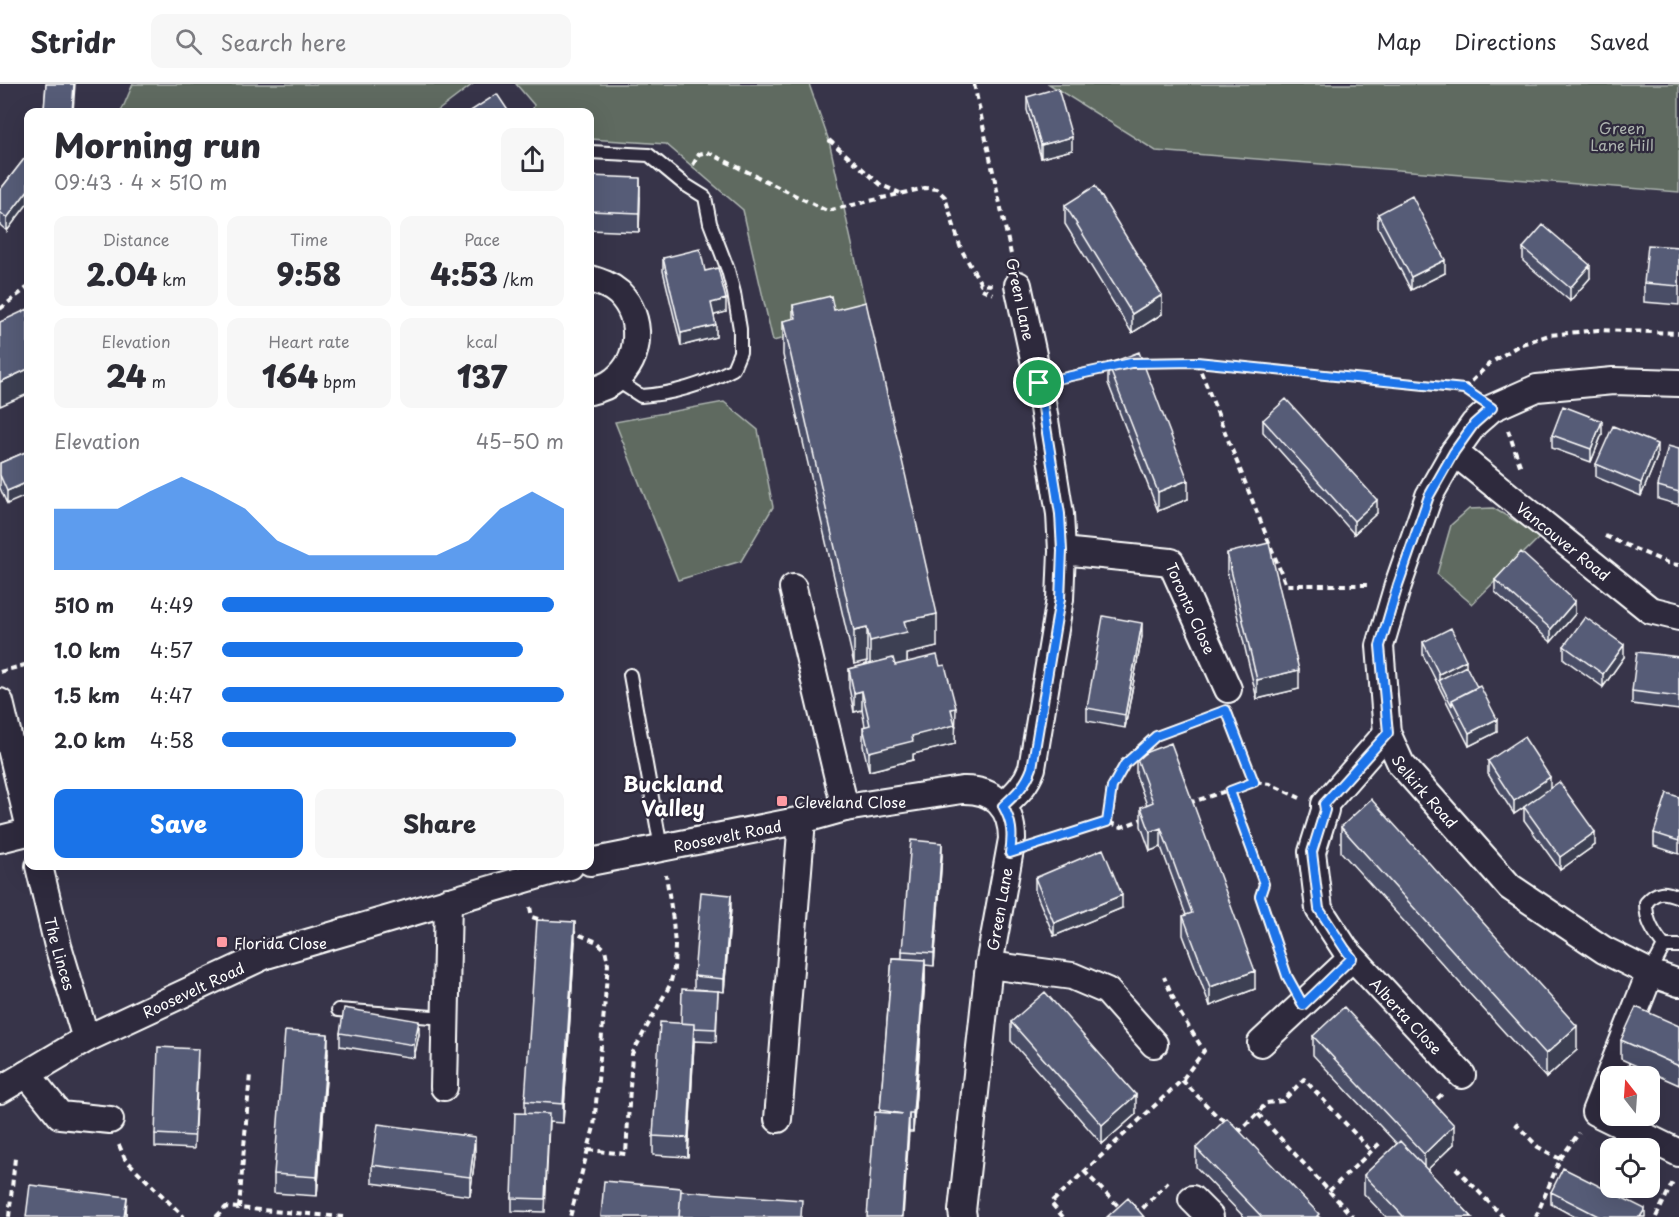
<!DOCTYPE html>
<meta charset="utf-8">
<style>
body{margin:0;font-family:"Playpen Sans",sans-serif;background:#f7f7f7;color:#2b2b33;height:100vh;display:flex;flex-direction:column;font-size:22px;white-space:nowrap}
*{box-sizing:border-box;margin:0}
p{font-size:20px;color:#7c7c81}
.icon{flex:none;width:33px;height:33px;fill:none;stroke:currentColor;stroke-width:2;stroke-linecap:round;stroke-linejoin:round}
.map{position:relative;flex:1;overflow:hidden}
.side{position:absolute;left:24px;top:24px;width:570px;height:762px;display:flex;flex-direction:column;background:#fff;border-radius:12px;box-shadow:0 6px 24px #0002}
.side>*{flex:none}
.needle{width:39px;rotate:343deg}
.controls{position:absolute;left:1600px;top:982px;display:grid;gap:12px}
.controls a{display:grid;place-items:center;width:60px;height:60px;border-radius:12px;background:#fff;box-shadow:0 6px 24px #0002;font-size:30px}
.pin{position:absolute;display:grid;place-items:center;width:51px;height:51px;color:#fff;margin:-26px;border:3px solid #fff;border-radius:50%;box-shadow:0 2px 6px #0007}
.round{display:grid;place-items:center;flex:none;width:63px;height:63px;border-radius:12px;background:#f7f7f7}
.summary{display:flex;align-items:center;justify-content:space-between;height:102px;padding:0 30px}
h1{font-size:33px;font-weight:800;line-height:45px}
.figures{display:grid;grid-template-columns:repeat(3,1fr);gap:9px;height:102px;padding:6px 30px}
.figures div{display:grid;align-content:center;border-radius:12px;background:#f7f7f7;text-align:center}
.figures b{font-size:30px;font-weight:800}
.figures small{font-size:16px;font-weight:400}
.figures p{font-size:16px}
.chart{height:168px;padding:12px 30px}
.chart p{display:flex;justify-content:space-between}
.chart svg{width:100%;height:108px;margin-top:6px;fill:#1a73e8;opacity:.7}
.cta{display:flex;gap:12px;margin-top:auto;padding:12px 30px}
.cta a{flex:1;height:69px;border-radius:12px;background:#1a73e8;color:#fff;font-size:24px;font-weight:800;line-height:69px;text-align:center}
.cta a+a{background:#f7f7f7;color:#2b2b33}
ul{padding:0 30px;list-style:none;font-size:20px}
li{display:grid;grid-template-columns:96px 72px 1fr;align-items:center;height:45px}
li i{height:15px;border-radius:8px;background:#1a73e8}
header{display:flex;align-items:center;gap:36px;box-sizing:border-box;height:84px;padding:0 30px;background:#fff;border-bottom:2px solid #e1e1e2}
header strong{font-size:28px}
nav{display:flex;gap:33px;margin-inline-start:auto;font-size:21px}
.search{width:420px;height:54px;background:#f7f7f7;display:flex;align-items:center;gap:15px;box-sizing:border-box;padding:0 21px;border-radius:12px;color:#7c7c81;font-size:22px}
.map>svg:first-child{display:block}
.green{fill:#5e6b61;stroke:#aeb5b0;stroke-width:1.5}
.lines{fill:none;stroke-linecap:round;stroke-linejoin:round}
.lane-casing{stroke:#fff;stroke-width:16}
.street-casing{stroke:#fff;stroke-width:30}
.path{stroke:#fff;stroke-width:4;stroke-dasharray:6 4.5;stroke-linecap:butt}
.lane{stroke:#2f2a3d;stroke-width:12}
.street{stroke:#2f2a3d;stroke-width:26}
.wall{fill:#4a4e66;stroke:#fff;stroke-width:1.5}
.shaded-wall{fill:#3c4053;stroke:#fff;stroke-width:1.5}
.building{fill:#565b77;stroke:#fff;stroke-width:1.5}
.route-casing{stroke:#fff;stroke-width:12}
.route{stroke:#1a73e8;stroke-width:8}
.poi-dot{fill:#ff9aa2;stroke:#2f2a3d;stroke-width:2}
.labels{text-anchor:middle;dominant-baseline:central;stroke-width:4.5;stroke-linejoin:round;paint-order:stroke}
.park-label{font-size:15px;fill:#aeb5b0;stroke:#2f2a3d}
.street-label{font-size:15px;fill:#fff;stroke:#2f2a3d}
.poi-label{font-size:15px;fill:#fff;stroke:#2f2a3d;text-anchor:start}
.district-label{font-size:21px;font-weight:bold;fill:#fff;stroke:#2f2a3d}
</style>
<header>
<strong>Stridr</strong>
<div class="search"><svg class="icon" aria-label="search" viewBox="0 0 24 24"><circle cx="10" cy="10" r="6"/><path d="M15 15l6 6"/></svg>Search here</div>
<nav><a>Map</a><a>Directions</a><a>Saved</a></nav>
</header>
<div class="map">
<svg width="1679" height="1133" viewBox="0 0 1679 1133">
<rect width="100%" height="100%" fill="#373449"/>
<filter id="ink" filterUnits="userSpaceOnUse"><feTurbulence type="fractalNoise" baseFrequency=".0167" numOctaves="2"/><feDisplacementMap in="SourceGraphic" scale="12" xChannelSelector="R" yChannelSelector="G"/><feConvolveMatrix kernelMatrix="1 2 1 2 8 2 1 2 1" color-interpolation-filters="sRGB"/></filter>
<g filter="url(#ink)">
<path class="green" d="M133 0H473L436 28H121Z
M516 0H809L829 57 868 232 773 257 743 126 666 60 590 55V28H532L534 21Z
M1049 0H1679V108L1156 67Z
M724 318 758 346 773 423 741 477 678 496 615 338Z
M1493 424 1541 452 1472 520 1437 490 1451 441 1469 425Z"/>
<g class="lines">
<g class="lane-casing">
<path id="lane" d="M590 68 649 71 684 100 705 113 710 139 728 186 734 209 740 245V268L733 285C705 300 673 310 641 312L616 296
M630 591 661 764
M1664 862C1653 848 1646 837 1646 819 1657 806 1664 807 1679 813
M1664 862H1679
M1650 889 1664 862
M338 926 446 934"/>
</g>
<g class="street-casing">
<g id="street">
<path d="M590 195C600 198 610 201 619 209 643 233 642 275 615 296 608 302 599 305 590 307"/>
<path id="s1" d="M1679 299 1613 297 1537 304 1492 324 1474 340 1454 368 1429 412 1398 501 1380 562 1387 649 1401 680 1510 803 1604 866 1650 889 1679 899"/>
<path id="s2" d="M1454 368 1650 526 1679 533"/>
<path id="s3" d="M1062 467 1171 478 1228 605"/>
<path d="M793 504 845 724"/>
<path d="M0 618 28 736"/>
<path id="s4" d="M1387 649 1325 720V726L1312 768 1319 825 1345 865 1462 991"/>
<path d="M1003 722C1016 710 1026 701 1032 684L1060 515 1062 467 1060 430 1039 299 1018 201"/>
<path d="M0 755 28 748"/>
<path id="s5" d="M590 778 802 736 845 724 962 706C994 705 1012 723 1012 755L989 881 962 1127 963 1133"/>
<path id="s6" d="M39 782 58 862 86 955"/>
<path d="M989 881 1072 892 1107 907 1154 960"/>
<path d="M1650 889 1595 1028 1679 1069"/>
<path d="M1261 959 1352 874"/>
<path d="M27 990 60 1031 110 1036"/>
<path d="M444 1003 448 817"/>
<path id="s7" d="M0 1006 86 955 266 871 570 782"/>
<path d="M778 1035 802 736"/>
<path d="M1192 1115 1210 1133"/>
</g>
</g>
<path class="path" d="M974 0 1012 175
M829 56 881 101 900 109
M693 81 699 70 707 68 827 127 925 104 937 105 945 113 961 165 981 200 993 201
M982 205 993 210
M0 225 28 203
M1197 278 1286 501H1370
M1140 279 1197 278 1464 305 1469 309
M1066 293 1112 283
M1464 305 1489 280 1519 261 1549 251 1598 246 1679 249
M1508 346 1521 384
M1605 452 1670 480 1679 481
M0 588 28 580
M1228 631 1254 698 1270 700 1300 714
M1230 707 1264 800 1260 812 1290 896
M1189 719 1254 698
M1145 734 1122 743 1107 738 1112 703 1125 679 1156 652 1217 629
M1039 760 1107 738
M530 823 532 833 544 837
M570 847 597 858 605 865 608 880 594 1043 570 1133
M1182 996 1216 1031 1241 1046 1258 1029 1266 1019 1283 1017 1304 995 1371 1067
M1430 1022 1442 1010
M1258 1030 1353 1133
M1515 1039 1538 1063 1560 1075
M119 1061 125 1075 184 1133
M588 1066 626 1070 632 970 670 901 674 885 675 862 673 836 666 791
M1456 1084 1503 1133
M1084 1087 1121 1125
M1329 1107 1380 1059
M239 1124 250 990
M1133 1127 1141 1126 1168 1098
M9 1133 15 1074
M216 1133 226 1123 343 1133
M1063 1133 1051 1119 1182 996 1204 967 1180 929 1164 893
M1536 1133 1560 1075 1579 1049
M1656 1133 1674 1096"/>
<use href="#lane" class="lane"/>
<use href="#street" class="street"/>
</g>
<path class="wall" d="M46 0H75L73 28H44Z
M1027 13 1072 66 1041 74 1027 26Z
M28 70V119L7 147 0 141V106Z
M590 92 640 113 639 148 590 146Z
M1065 121 1162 230 1132 249 1065 140Z
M1378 130 1445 189 1411 206 1378 143Z
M1679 163V221L1644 218V199Z
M1523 164 1590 194 1570 217 1523 177Z
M663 174 705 187 726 228 714 231 716 253 681 262 663 187Z
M793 221 834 226 937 563 907 570V578L956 642 955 643V660L913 670V676L869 687 863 662V643L865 642 862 626 854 628 849 604V585L867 580V577L854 580 783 271V237L793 235Z
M1108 280 1188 415 1158 427 1108 299Z
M1263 336 1377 429 1354 450 1263 348Z
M1602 350 1591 378 1552 364V351Z
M1679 365V421L1658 415V402Z
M28 367 7 420 0 404V379Z
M1657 373 1641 412 1596 393V380Z
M1227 469 1299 605 1257 615 1227 488Z
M1495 496 1575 530 1551 558 1495 508Z
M1142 552 1125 644 1087 637V624Z
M1423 558 1466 582 1497 648 1469 662 1423 571Z
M1564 562 1624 573 1603 603 1564 575Z
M1679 573V626L1632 620V607Z
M1136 672 1255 905 1210 922 1183 851V832L1186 831 1161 763 1150 767 1141 742V723L1147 721 1136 691Z
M1488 677 1550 704 1595 761 1560 786 1524 736V723L1514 730 1488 690Z
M1679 713V770L1654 762V749Z
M1341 743 1577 966 1546 994 1341 768Z
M942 771 934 882 925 881V895L913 1048H909L880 1028 892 874H902V867Z
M1035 794 1122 824 1054 852 1035 807Z
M731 824 724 908 718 907 716 958 694 957 688 1073 653 1071V1052L681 939 706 906 694 905V892Z
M575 857 563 1039 549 1038 545 1128 512 1127V1114L525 1029V1017Z
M1011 938 1136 1030 1102 1060 1011 957Z
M1679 942V1001L1621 975V956Z
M340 949 419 950 414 974 340 962Z
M1313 952 1454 1060 1427 1086 1472 1133H1386L1364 1110V1091L1397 1060 1313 971Z
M328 969 317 1112 274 1109V1090Z
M198 978 194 1065 155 1063V1050Z
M1196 1064 1319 1133H1244L1196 1083Z
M475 1072 470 1112 372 1099V1081Z
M1551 1108 1645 1133H1575L1551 1120Z"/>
<path class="shaded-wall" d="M1072 53V66L1041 74V61Z
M640 94V113L639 148V129Z
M28 106V119L7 147V134Z
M1445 176V189L1411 206V193Z
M1590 181V194L1570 217V204Z
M1162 211V230L1132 249V230Z
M726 215V228L711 232V219Z
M716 241V253L681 262V249Z
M28 285V310L0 322V298Z
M1602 337V350L1591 378V365Z
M1657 360V373L1641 412V399Z
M1188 396V415L1158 427V408Z
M28 398V411L7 420V407Z
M1377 416V429L1354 450V437Z
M1575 517V530L1551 558V545Z
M937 530V563L907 570V582L870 590V557L904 537Z
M1142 539V552L1125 644V631Z
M867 544V577L854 580V547Z
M1624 561V573L1603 603V590Z
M1466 576V589L1439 596V590Z
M1299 586V605L1257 615V596Z
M862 607V626L854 628V609Z
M956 624 955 660 913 670V676L869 687V668L912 652 951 625Z
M1497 635V648L1469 662V649Z
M1550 693V706L1514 730V717Z
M1161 744V763L1150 767V748Z
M1595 748V761L1560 786V773Z
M942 759V771L934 882V869Z
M731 811V824L724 908V895Z
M1122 811V824L1054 852V839Z
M575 838V857L563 1039V1020Z
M925 876V895L913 1048V1029Z
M1255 887V905L1210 922V903Z
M419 937V950L414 974V961Z
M694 940V959L688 1073V1054Z
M1577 942V966L1546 994V970Z
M328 950V969L317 1112V1093Z
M1136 1011V1030L1102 1060V1041Z
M909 1029V1048L903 1133H902Z
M1454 1041V1060L1424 1089V1070Z
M475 1053V1072L470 1112V1093Z
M127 1113 126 1133H124Z
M1645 1125V1133H1640Z"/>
<path class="building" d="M46 0H74L72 28 44 26Z
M1058 4 1072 53 1041 61 1027 13Z
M497 10 509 28H469Z
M28 70V106L7 134 0 128V106Z
M590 92 640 94 639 129 590 127Z
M1095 102 1162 211 1132 230 1065 121Z
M1412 112 1445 176 1411 193 1378 130Z
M1543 141 1590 181 1570 204 1523 164Z
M1648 161 1679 163V202L1644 199Z
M700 165 705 187 718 184 726 215 711 219 716 241 681 249 663 174Z
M831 212 834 226 866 218 937 530 904 537 907 548 870 557 867 544 854 547 783 237 796 234 793 221Z
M28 225V285L0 298V238Z
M1139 268 1188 396 1158 408 1108 280Z
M1286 315 1377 416 1354 437 1263 336Z
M1563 322 1602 337 1591 365 1552 351Z
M1613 342 1657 360 1641 399 1596 380Z
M1668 362 1679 365V408L1658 402Z
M28 367V398L7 407 0 391V379Z
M1269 459 1299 586 1257 596 1227 469Z
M1521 468 1575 517 1551 545 1495 496Z
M1103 532 1142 539 1125 631 1087 624Z
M1585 533 1624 561 1603 590 1564 562Z
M1451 544 1466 576 1439 590 1423 558Z
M1637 568 1679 573V613L1632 607Z
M937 571 940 582 945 581 956 624 951 625 955 641 912 652 913 657 869 668 863 643 870 641 862 607 854 609 849 585 893 574 895 581Z
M1466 582 1477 603 1452 616V622L1439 596Z
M1480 602 1497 635 1469 649 1452 616Z
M1524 653 1550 693 1514 717 1488 677Z
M1171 659 1255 887 1210 903 1183 832 1192 829 1161 744 1150 748 1141 723 1153 718 1136 672Z
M1559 698 1595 748 1560 773 1524 723Z
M1667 709 1679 713V757L1654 749Z
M1371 715 1577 942 1546 970 1341 743Z
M911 756 942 759 934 869 902 867Z
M1103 765 1122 811 1054 839 1035 794Z
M701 808 731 811 724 895 694 892Z
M537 836 575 838 563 1020 525 1017Z
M892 874 925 876 913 1029H909L902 1133H867L875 1028 903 1030 880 1026Z
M682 905 718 907 716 945 694 944V940L681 939Z
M1045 908 1136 1011 1102 1041 1011 938Z
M1344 923 1454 1041 1424 1070 1313 952Z
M1636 923 1679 942V982L1621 956Z
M344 924 419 937 414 961 340 949Z
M660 938 694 940 688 1054 653 1052Z
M285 947 328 950 317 1093 274 1090Z
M158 963 198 965 194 1052 155 1050Z
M515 1029 549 1030 545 1115 512 1114Z
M1227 1034 1319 1130 1316 1133H1262L1196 1064Z
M378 1040 475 1053 470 1093 372 1081Z
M1400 1057 1472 1133H1404L1364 1091Z
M1563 1084 1645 1125 1640 1133H1600L1551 1108Z
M604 1097 681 1104 679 1133H601Z
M30 1101 127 1113 124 1133H26Z
M681 1107 802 1116 801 1133H679Z
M1128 1114 1144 1133H1107Z"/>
</g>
<g class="lines" filter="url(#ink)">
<g class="route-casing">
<path id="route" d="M1197 278 1464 305 1492 324 1474 340 1454 368 1429 412 1398 501 1380 562 1388 649 1324 720 1325 726 1312 768 1319 825 1345 865 1352 874 1303 921 1287 892 1260 812 1264 800 1230 707 1254 698 1226 626 1156 652 1125 680 1112 703 1107 738 1010 769C1013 750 1012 738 1003 722 1016 710 1026 701 1032 684L1060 515 1062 467 1060 430 1039 299 1131 279Z"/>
</g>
<use href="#route" class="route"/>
</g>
<g class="poi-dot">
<rect x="776" y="711" width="12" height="12" rx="3"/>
<rect x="216" y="852" width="12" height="12" rx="3"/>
</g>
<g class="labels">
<g class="park-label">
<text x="1622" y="43">Green<tspan x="1622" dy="17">Lane Hill</tspan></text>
</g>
<g class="street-label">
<text transform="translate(1021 215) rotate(78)">Green Lane</text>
<text stroke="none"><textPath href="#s2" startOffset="141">Vancouver Road</textPath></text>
<text stroke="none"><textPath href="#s3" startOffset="160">Toronto Close</textPath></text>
<text stroke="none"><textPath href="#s1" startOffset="616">Selkirk Road</textPath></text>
<text stroke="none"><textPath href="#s5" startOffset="140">Roosevelt Road</textPath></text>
<text transform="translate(999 825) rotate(-80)">Green Lane</text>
<text stroke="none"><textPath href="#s6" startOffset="90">The Linces</textPath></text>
<text stroke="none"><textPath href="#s7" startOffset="218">Roosevelt Road</textPath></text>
<text stroke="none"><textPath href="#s4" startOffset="340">Alberta Close</textPath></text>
</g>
<g class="poi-label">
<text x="794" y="717">Cleveland Close</text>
<text x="234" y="858">Florida Close</text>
</g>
<g class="district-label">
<text x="673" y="699">Buckland<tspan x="673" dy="24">Valley</tspan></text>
</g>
</g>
</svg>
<div class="controls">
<a><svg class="needle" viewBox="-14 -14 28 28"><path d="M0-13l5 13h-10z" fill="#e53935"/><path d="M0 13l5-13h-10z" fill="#7c7c81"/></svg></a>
<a><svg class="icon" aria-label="locate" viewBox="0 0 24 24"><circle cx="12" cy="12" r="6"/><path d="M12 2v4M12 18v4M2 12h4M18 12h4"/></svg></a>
</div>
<div class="pin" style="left:1039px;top:299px;background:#1e9e55"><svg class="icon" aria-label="arrive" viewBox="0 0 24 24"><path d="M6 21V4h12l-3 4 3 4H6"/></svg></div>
<section class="side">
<div class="summary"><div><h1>Morning run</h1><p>09:43 · 4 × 510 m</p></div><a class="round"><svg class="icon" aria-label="share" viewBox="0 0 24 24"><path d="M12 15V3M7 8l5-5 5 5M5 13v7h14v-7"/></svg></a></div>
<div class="figures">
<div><p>Distance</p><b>2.04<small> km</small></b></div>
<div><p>Time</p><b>9:58</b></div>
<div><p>Pace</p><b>4:53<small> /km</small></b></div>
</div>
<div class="figures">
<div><p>Elevation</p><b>24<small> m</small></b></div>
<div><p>Heart rate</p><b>164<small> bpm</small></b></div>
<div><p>kcal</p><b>137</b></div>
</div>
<div class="chart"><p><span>Elevation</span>45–50 m</p>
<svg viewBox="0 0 160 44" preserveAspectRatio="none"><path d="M0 44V19L10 19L20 19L30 12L40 6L50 12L60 19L70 32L80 38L90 38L100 38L110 38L120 38L130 32L140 19L150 12L160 19V44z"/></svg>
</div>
<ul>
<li><b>510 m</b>4:49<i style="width:97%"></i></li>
<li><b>1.0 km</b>4:57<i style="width:88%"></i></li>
<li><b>1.5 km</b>4:47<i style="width:100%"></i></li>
<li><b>2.0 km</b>4:58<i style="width:86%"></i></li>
</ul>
<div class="cta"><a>Save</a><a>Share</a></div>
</section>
</div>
